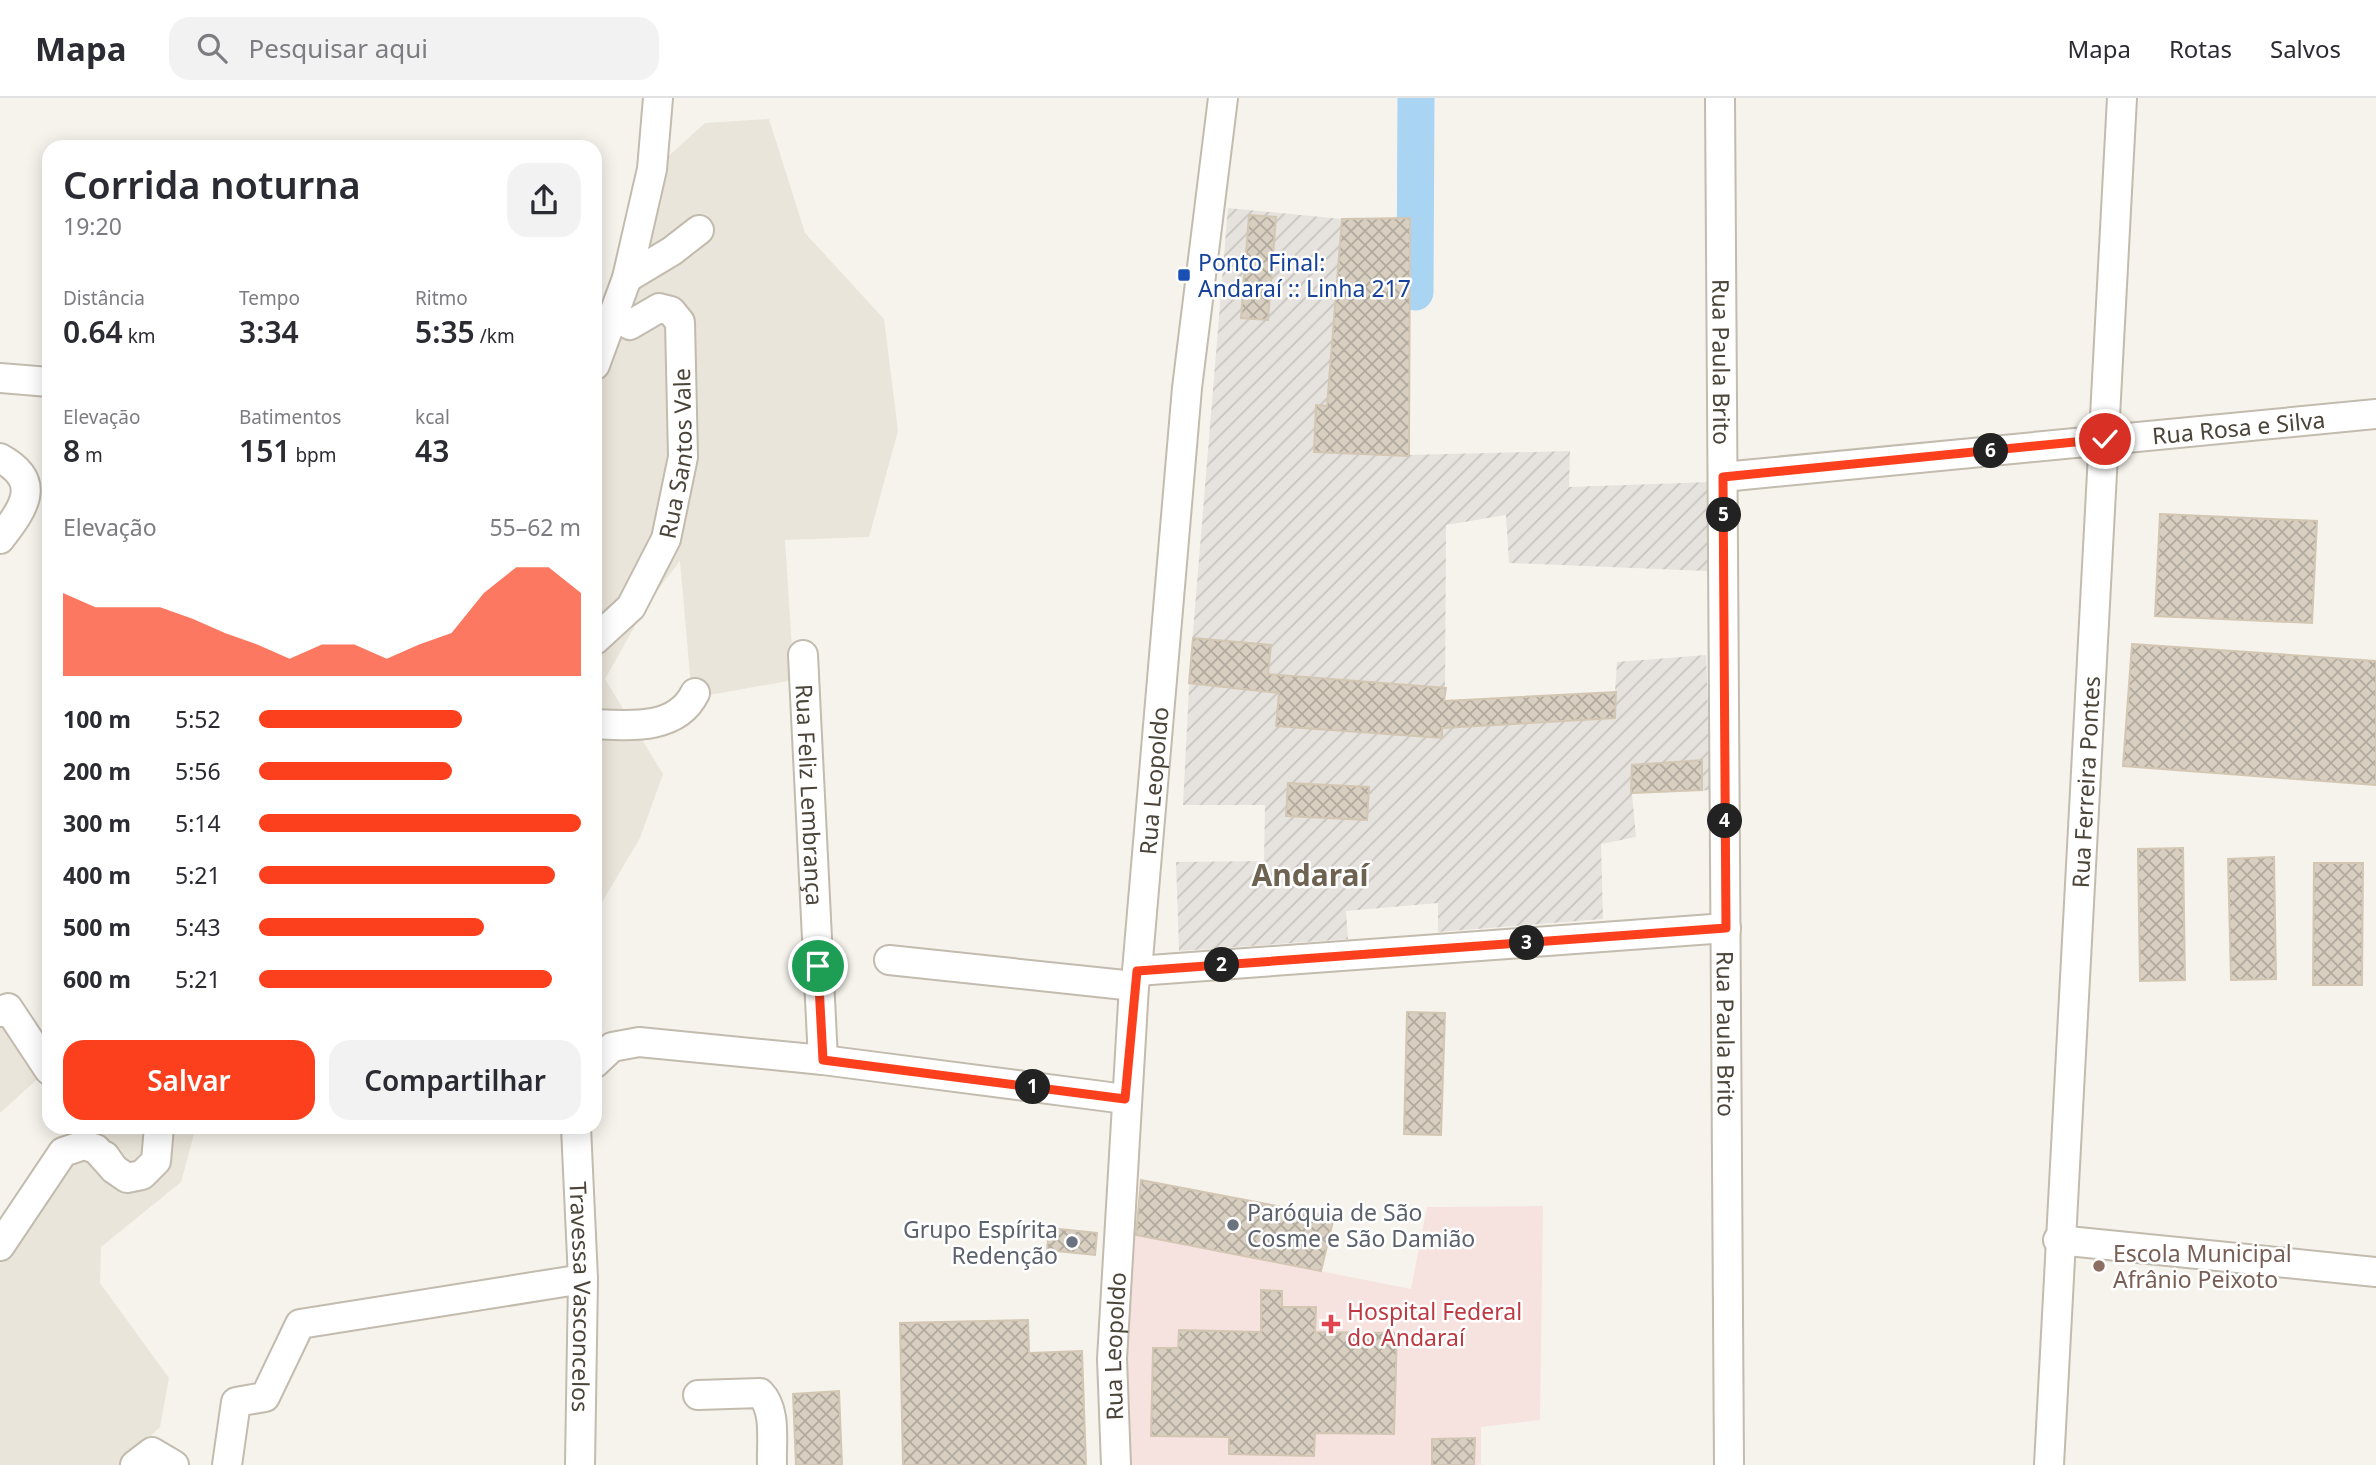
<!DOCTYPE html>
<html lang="pt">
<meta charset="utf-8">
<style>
body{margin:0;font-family:"Noto Sans",sans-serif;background:#f2f2f3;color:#2b2b33;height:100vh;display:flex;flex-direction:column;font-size:26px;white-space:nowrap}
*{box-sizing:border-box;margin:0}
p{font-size:23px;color:#7c7c81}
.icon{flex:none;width:38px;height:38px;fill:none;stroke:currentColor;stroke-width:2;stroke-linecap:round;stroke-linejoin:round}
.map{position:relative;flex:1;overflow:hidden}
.details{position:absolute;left:42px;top:42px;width:560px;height:994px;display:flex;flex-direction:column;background:#fff;border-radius:21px;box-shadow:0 4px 18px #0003}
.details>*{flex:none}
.pin{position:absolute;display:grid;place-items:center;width:60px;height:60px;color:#fff;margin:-30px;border:4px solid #fff;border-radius:50%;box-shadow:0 2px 7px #0007}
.km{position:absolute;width:35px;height:35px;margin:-18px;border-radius:50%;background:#222;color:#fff;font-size:19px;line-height:35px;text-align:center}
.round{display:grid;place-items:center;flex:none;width:74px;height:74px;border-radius:21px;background:#f2f2f3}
.headline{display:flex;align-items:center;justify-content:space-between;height:119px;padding:0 21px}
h1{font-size:38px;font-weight:600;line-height:52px}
.metrics{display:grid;grid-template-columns:repeat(3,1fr);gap:10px;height:119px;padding:7px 21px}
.metrics div{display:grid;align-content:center}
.metrics b{font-size:30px;font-weight:600}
.metrics small{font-size:19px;font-weight:400}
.metrics p{font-size:19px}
.chart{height:196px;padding:14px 21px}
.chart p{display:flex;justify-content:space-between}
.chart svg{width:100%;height:126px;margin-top:7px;fill:#fc3f1d;opacity:.7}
.action{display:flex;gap:14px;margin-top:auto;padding:14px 21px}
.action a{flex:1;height:80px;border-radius:21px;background:#fc3f1d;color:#fff;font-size:28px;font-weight:600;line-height:80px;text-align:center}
.action a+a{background:#f2f2f3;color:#2b2b33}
ul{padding:0 21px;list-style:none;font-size:23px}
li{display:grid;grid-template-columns:112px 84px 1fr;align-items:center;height:52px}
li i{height:18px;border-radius:9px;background:#fc3f1d}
header{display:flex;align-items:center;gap:42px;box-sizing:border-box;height:98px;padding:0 35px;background:#fff;border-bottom:2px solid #e1e1e2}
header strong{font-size:33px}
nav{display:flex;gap:38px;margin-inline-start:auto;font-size:24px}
.search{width:490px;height:63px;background:#f2f2f3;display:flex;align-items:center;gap:18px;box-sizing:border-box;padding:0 24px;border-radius:21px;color:#7c7c81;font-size:26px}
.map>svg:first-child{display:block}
.residential{fill:#eae5da}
.industrial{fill:url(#industrial-furrows)}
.medical{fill:#f6e3e0}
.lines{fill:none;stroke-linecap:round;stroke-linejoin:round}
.river{stroke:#a9d4f2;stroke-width:37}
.building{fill:url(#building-cross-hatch);stroke:#d3c7b4;stroke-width:2}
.minor-casing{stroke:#c2bbae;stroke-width:32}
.minor{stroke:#fff;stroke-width:28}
.route-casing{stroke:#fff;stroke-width:14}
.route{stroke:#fc3f1d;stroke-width:9}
.transit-dot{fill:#1a4fb4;stroke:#fff;stroke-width:2.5}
.worship-dot{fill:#6b7280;stroke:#fff;stroke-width:2.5}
.education-dot{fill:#8d6e63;stroke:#fff;stroke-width:2.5}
.health-dot{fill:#e0444e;stroke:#fff;stroke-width:2.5}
.labels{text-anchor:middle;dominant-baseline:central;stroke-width:5;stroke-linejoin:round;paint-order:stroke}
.transit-label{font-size:23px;fill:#164399;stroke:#fff;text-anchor:start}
.street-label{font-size:23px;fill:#4b4439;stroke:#fff}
.worship-label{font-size:23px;fill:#5b616d;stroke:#fff;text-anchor:start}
.education-label{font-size:23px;fill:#785e54;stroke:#fff;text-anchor:start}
.health-label{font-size:23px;fill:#be3a42;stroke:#fff;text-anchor:start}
.district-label{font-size:30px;font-weight:bold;fill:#6e6250;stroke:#fff}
</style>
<header>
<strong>Mapa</strong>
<div class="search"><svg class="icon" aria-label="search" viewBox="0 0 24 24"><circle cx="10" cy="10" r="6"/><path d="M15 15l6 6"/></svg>Pesquisar aqui</div>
<nav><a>Mapa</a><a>Rotas</a><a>Salvos</a></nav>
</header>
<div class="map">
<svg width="2376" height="1367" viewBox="0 0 2376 1367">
<defs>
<pattern id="industrial-furrows" width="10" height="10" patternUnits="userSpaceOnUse" patternTransform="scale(1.75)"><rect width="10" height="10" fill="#e6e2dd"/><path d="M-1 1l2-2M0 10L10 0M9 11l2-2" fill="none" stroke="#c7c3be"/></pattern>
<pattern id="building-cross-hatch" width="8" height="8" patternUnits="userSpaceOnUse" patternTransform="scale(1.75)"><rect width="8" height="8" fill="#d8cfc1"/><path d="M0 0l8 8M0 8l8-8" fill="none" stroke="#b1aa9e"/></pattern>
</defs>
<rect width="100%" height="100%" fill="#f6f3ec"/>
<path class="residential" d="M769 21 805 135 884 221 898 333 869 439 785 442 794 582 692 600 680 463 649 503 605 581 663 676 640 740 595 816V254L641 83 705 25Z
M0 909 44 975 0 1015Z
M73 1029H196L181 1084 101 1149 100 1185 169 1280 160 1329 121 1367H0V1145L49 1085Z"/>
<path class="industrial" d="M1228 110 1342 121 1410 120 1409 357 1570 353 1569 389 1710 384 1707 473 1509 465 1506 417 1446 427 1445 603 1615 594 1617 564 1706 557 1711 692 1632 696 1636 739 1601 746 1603 821 1438 834V805L1346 813 1348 841 1179 853 1176 764 1264 763 1265 707H1183L1190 570Z"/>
<path class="medical" d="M1543 1108 1540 1322 1481 1329V1367H1122L1118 1261 1133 1136 1411 1191 1427 1109Z"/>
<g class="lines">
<path class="river" d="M1415 194 1416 0"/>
</g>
<path class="building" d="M1249 117 1276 119 1268 222 1241 220Z
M1410 120 1409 358 1314 354 1316 307 1327 308 1342 121Z
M2160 416 2317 423 2312 525 2155 518Z
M1193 540 1271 547 1268 576 1446 590 1444 603 1616 594 1615 620 1442 630V640L1276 628 1279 595 1189 585Z
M2132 546 2376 563V687L2123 668Z
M1702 662V692L1631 695 1632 667Z
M1288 685 1369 689 1367 722 1286 718Z
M2183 750 2185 882 2140 883 2138 751Z
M2274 759 2276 881 2231 882 2228 761Z
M2314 765H2363L2362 887H2313Z
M1407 914 1445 915 1441 1037 1404 1036Z
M1141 1082 1334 1119 1321 1173 1136 1137Z
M1049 1130 1097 1135 1095 1157 1047 1152Z
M1261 1192 1282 1193V1209H1316L1315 1234 1397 1235 1394 1336 1315 1335 1314 1358 1229 1356V1339L1151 1338 1153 1250H1178L1179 1232 1261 1234Z
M1028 1222 1029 1255 1082 1253 1086 1367H903L900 1225Z
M839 1293 842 1367H796L793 1296Z
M1475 1340 1474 1367H1432V1341Z"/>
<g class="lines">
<g class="minor-casing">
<g id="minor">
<path id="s1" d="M1720 0 1729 1367"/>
<path d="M627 180 672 153 699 132"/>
<path d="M595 267 627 180 652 71 658 0"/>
<path d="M0 280 49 284"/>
<path d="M0 360C44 384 23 411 0 441"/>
<path id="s2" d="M1723 379 2376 316"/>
<path id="s3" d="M595 542 631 509 666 441 683 359 680 224 671 213 659 210 630 227 613 216"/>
<path id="s4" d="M803 557 823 962"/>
<path d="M595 626C631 628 677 632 695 595"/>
<path d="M889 862 1134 888"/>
<path d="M1137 873 1726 830"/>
<path d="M0 914 8 910 49 972"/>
<path d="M595 965 612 949 639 944 823 962 1125 1001"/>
<path id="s5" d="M576 1029 583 1181 580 1367"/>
<path d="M105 1058 114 1071 127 1080 142 1077 156 1063 159 1029"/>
<path d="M2058 1142 2376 1174"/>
<path d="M0 1148 63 1054 84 1047 96 1051 114 1071"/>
<path d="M698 1297 760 1295C777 1312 771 1344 772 1367"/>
<path d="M135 1367 152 1354 174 1367"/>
<path d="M227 1367 236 1304 265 1299 300 1226 583 1181"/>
<path id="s6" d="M1116 1367 1112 1261 1134 888 1137 873 1187 290 1223 0"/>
<path id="s7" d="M2049 1367 2122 0"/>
</g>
</g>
<use href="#minor" class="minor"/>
</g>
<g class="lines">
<g class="route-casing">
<path id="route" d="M818 868 823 962 1125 1001 1137 873 1726 830 1723 379 2105 341"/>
</g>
<use href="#route" class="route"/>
</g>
<rect class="transit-dot" x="1177" y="170" width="14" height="14" rx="3.5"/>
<g class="worship-dot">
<circle cx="1233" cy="1127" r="7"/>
<circle cx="1072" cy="1144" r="7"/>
</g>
<circle class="education-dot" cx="2099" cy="1168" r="7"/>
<path class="health-dot" d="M1327.5 1215.5h7v7h7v7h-7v7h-7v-7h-7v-7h7z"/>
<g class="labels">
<g class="transit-label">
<text x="1198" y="164">Ponto Final:<tspan x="1198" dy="26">Andaraí :: Linha 217</tspan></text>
</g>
<g class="street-label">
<text stroke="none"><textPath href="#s1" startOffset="264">Rua Paula Brito</textPath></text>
<text stroke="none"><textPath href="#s2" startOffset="518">Rua Rosa e Silva</textPath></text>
<text stroke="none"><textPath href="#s3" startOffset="212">Rua Santos Vale</textPath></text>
<text stroke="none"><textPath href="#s6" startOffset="686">Rua Leopoldo</textPath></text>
<text stroke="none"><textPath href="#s7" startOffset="684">Rua Ferreira Pontes</textPath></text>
<text stroke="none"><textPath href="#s4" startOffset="140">Rua Feliz Lembrança</textPath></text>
<text stroke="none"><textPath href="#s1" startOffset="936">Rua Paula Brito</textPath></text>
<text stroke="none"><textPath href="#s5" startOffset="170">Travessa Vasconcelos</textPath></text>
<text stroke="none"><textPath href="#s6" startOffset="119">Rua Leopoldo</textPath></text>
</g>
<g class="worship-label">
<text x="1247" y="1114">Paróquia de São<tspan x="1247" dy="26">Cosme e São Damião</tspan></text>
<text x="1058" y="1131" text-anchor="end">Grupo Espírita<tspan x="1058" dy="26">Redenção</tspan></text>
</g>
<g class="education-label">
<text x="2113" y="1155">Escola Municipal<tspan x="2113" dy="26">Afrânio Peixoto</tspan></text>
</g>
<g class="health-label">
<text x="1347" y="1213">Hospital Federal<tspan x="1347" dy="26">do Andaraí</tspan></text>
</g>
<g class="district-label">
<text x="1310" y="776">Andaraí</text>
</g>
</g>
</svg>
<div class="pin" style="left:818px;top:868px;background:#1e9e55"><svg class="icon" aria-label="arrive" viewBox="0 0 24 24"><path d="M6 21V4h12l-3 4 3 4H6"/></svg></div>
<div class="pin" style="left:2105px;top:341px;background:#d93025"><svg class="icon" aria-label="check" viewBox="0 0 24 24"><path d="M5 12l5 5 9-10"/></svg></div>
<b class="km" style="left:1033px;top:989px">1</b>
<b class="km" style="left:1222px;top:867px">2</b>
<b class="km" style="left:1527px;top:845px">3</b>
<b class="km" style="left:1725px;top:723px">4</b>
<b class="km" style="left:1724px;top:417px">5</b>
<b class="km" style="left:1991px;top:353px">6</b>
<section class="details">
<div class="headline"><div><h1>Corrida noturna</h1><p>19:20</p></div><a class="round"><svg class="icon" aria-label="share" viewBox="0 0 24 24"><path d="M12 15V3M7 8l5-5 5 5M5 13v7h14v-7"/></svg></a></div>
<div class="metrics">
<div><p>Distância</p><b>0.64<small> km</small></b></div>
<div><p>Tempo</p><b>3:34</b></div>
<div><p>Ritmo</p><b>5:35<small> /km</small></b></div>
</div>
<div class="metrics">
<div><p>Elevação</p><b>8<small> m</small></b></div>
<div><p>Batimentos</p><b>151<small> bpm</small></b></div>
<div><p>kcal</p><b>43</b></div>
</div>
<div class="chart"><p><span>Elevação</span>55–62 m</p>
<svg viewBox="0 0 160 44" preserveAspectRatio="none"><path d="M0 44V15L10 20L20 20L30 20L40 24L50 29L60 33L70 38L80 33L90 33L100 38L110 33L120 29L130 15L140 6L150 6L160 15V44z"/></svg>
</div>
<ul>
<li><b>100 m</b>5:52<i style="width:63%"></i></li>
<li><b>200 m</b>5:56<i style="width:60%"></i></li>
<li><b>300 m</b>5:14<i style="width:100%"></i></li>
<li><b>400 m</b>5:21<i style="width:92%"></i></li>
<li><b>500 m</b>5:43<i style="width:70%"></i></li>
<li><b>600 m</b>5:21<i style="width:91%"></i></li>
</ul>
<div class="action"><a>Salvar</a><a>Compartilhar</a></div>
</section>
</div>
